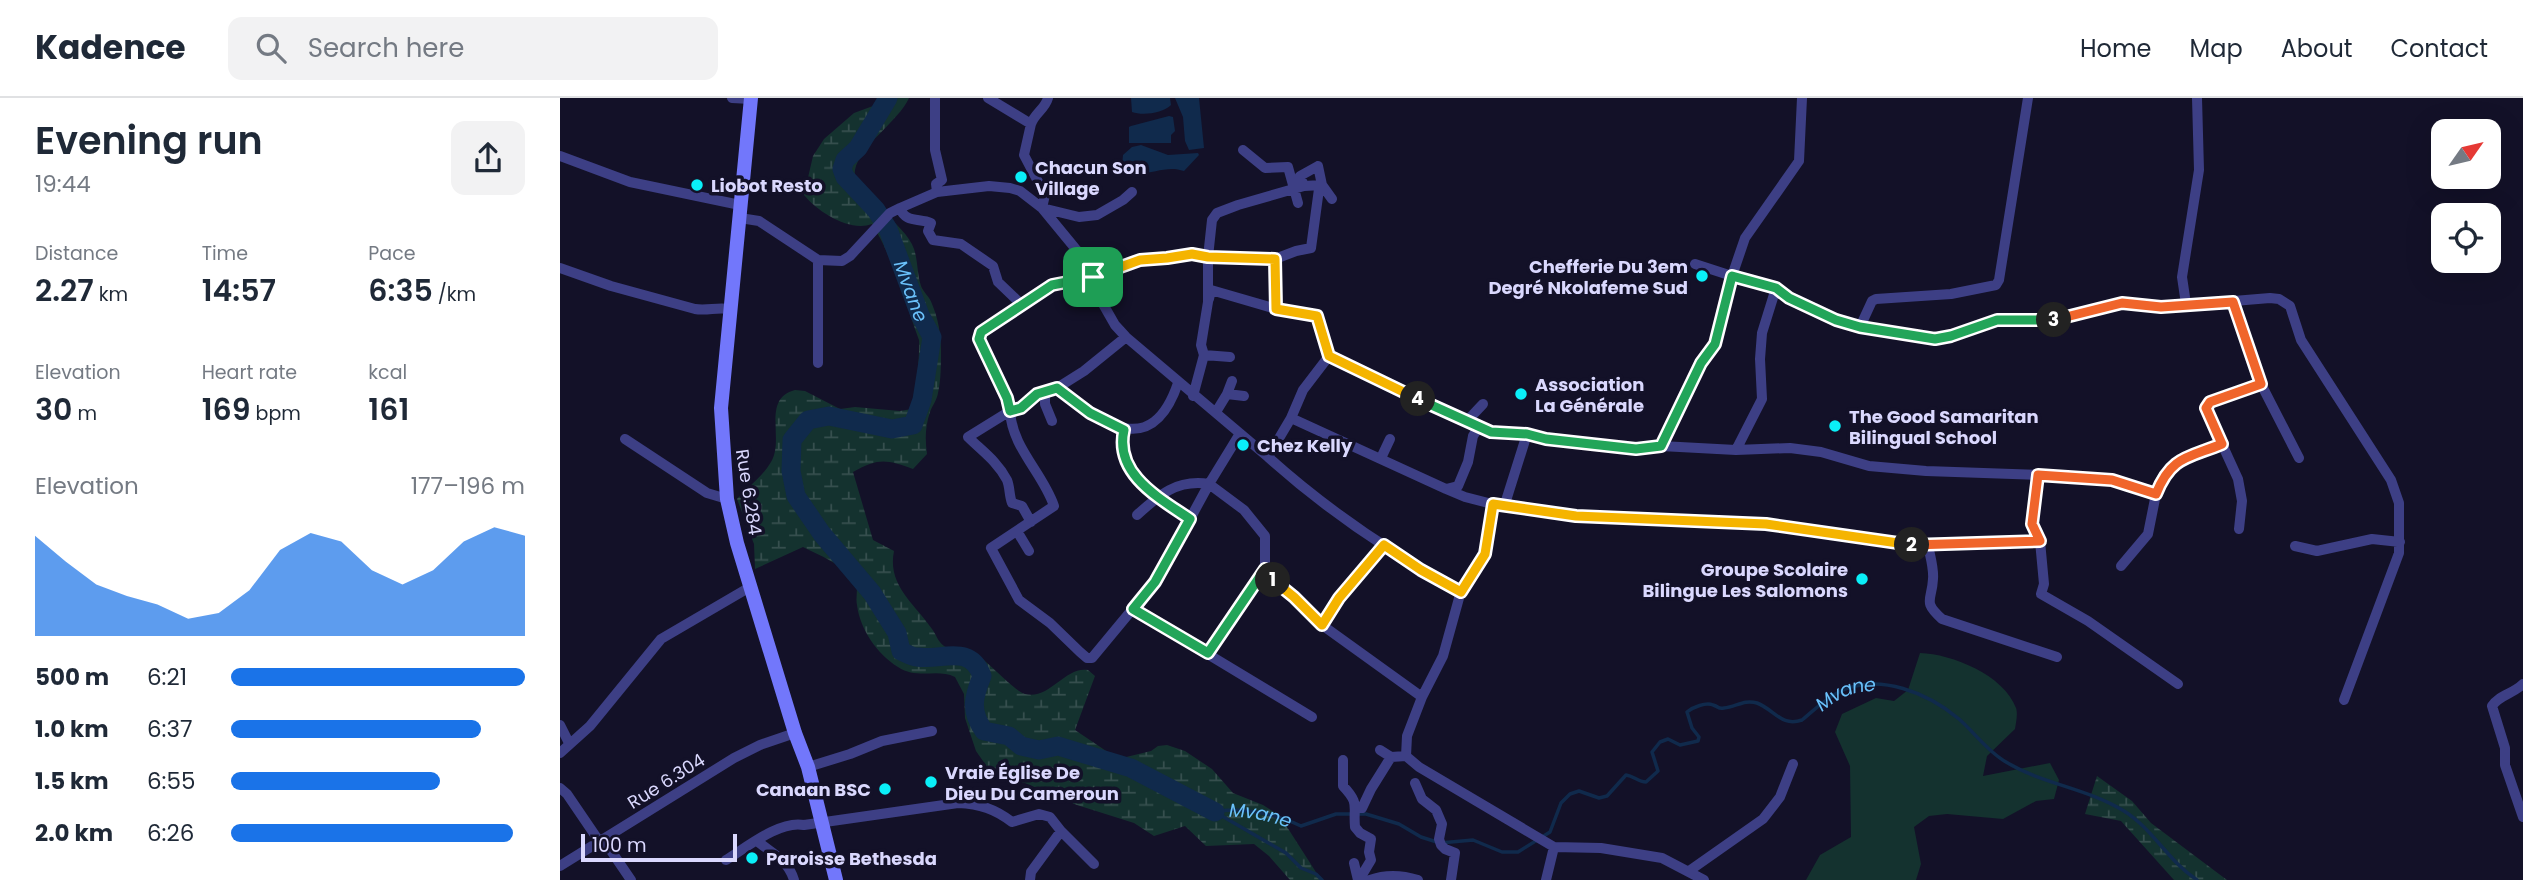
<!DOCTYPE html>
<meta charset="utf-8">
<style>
body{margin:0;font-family:Poppins,sans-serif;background:#f2f2f3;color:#1f2937;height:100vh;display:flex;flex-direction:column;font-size:26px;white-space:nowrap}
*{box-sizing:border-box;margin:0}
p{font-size:23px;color:#747a83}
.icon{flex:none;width:38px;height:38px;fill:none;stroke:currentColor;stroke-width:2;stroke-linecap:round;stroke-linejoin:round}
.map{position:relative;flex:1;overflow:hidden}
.details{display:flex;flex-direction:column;background:#fff;width:560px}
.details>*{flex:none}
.needle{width:46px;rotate:56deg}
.tools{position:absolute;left:1871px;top:21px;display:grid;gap:14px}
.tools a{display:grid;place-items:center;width:70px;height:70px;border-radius:14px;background:#fff;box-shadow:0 7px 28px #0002;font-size:35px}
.scale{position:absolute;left:21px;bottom:18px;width:156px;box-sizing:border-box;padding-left:7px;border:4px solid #dad8fe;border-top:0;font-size:19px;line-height:24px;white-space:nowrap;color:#dad8fe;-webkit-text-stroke:5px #131128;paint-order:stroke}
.pin{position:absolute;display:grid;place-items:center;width:60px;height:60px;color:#fff;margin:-30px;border-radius:14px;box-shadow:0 4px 10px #0006}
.km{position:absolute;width:35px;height:35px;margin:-18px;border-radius:50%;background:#222;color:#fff;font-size:19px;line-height:35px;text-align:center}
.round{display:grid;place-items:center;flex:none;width:74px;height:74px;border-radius:14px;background:#f2f2f3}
.summary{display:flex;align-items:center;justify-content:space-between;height:119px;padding:0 35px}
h1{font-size:38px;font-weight:600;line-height:52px}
.figures{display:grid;grid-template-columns:repeat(3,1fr);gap:10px;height:119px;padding:7px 35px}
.figures div{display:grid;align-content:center}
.figures b{font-size:30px;font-weight:600}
.figures small{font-size:19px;font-weight:400}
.figures p{font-size:19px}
.chart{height:196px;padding:14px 35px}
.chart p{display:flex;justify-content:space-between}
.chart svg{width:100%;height:126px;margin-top:7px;fill:#1a73e8;opacity:.7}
ul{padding:0 35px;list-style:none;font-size:23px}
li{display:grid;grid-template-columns:112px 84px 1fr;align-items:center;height:52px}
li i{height:18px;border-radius:9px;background:#1a73e8}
header{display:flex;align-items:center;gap:42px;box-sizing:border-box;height:98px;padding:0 35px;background:#fff;border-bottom:2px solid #e0e1e3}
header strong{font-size:33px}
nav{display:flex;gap:38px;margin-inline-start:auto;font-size:24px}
.search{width:490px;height:63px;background:#f2f2f3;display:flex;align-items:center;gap:18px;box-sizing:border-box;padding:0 24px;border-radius:14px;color:#747a83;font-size:26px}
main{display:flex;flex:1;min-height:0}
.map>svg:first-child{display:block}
.grass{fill:#14322f}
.wetland{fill:url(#wetland-marsh)}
.water{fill:#102a4c}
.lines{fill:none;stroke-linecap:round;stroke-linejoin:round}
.stream{stroke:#102a4c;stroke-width:3.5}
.river{stroke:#102a4c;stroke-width:19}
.street{stroke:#3d3f85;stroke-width:10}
.secondary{stroke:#7277fb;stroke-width:14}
.split-1-casing{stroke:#fff;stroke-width:14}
.split-2-casing{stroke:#fff;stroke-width:14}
.split-3-casing{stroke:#fff;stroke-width:14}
.split-4-casing{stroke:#fff;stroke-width:14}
.split-5-casing{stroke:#fff;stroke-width:14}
.split-1{stroke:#22a559;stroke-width:9}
.split-2{stroke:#f5b400;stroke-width:9}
.split-3{stroke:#f0652b;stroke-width:9}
.split-4{stroke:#22a559;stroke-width:9}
.split-5{stroke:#f5b400;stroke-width:9}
.poi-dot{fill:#0aeff8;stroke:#131128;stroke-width:2.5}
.labels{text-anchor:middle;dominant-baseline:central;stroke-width:7;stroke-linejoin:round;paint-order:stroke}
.poi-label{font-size:18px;font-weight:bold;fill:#dad8fe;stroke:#131128;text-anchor:start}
.street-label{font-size:18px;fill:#dad8fe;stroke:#131128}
.water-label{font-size:19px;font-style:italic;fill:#6ac1fb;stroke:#131128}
</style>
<header>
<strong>Kadence</strong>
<div class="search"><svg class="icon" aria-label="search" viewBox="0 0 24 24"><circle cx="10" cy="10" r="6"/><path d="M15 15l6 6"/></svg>Search here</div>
<nav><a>Home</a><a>Map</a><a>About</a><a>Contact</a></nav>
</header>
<main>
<section class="details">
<div class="summary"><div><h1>Evening run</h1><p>19:44</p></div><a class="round"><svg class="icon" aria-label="share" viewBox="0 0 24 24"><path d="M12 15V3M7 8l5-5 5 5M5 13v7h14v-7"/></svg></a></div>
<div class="figures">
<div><p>Distance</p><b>2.27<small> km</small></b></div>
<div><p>Time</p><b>14:57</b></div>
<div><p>Pace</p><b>6:35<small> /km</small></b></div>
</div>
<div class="figures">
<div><p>Elevation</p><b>30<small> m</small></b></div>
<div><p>Heart rate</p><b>169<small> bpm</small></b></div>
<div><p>kcal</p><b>161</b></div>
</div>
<div class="chart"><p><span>Elevation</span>177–196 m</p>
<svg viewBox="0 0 160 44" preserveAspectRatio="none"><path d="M0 44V9L10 18L20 26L30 30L40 33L50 38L60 36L70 28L80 14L90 8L100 11L110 21L120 26L130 21L140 11L150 6L160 9V44z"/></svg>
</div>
<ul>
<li><b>500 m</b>6:21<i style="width:100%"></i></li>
<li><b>1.0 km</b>6:37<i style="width:85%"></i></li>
<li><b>1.5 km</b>6:55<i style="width:71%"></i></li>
<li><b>2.0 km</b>6:26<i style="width:96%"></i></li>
</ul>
</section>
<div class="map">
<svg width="1963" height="782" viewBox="0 0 1963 782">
<defs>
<pattern id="wetland-marsh" width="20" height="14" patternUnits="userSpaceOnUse" patternTransform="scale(1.75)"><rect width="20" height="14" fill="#14322f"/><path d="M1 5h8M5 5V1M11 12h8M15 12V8" fill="none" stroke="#364f4e"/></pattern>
</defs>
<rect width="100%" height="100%" fill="#131128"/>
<path class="grass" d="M1360 555C1392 556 1444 577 1456 610 1458 615 1456 625 1455 631L1427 658 1423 678 1490 665 1499 682 1494 701 1476 703 1443 721 1387 716 1369 718 1354 729 1361 766 1356 782H1246L1260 757 1291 739 1290 668 1275 634 1282 616 1316 600 1334 603 1348 592Z"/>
<path class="wetland" d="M319 0H349C338 24 300 47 295 72 291 96 346 125 354 151 358 163 357 176 361 188 363 194 370 199 372 206 378 220 381 237 381 253 381 266 381 282 378 295 377 302 372 308 370 314 365 329 365 342 367 356L353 371C326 361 318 360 293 374L313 442 334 453C327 487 354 505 372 531 376 536 378 544 384 548 394 555 410 552 420 559 430 566 456 594 465 596 490 602 505 568 528 572L535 578 515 632 558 661 591 653 598 648 607 647 625 653 652 671 673 695 703 707 720 718 761 782H730L709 758 694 746 646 748 625 728 594 738 574 725 517 707 465 685 443 681 430 673 416 653 405 620 404 596 395 579C377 570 358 582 338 569 317 556 300 531 297 507 295 497 300 490 293 481 281 465 260 458 243 449L195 471 194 446 177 401C187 390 203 378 211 364 225 341 201 301 235 292L245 293 280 311 295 309 340 313 352 311C356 303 360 253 359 242 345 204 334 161 312 126 290 134 259 115 244 97L253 58 264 41 294 15 313 8Z
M1537 678 1572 703 1591 725 1667 782H1614L1561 723 1525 716Z"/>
<path class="water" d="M571 0H610L611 7C603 15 583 18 572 14Z
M615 0H639L644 50 629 52 625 43 623 19Z
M609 18 613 19 615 33 611 37V45H569V29L571 28Z
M581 47 608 57 638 55 639 57 624 73C605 66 590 79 567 74L562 68 563 57 572 49Z"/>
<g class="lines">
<g class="stream">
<path id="s1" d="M655 714C680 708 719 717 741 728L776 716H806L839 726 861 739 880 745 913 742 942 754H958L990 734 1001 705 1010 696 1019 693 1039 700 1047 698 1066 677C1074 678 1078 684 1086 684L1098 673 1092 654 1100 644 1108 641 1120 647 1138 643 1139 639 1132 630 1127 614C1133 609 1146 604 1153 607 1160 609 1157 611 1164 610 1176 609 1184 601 1197 605 1215 612 1221 629 1242 622 1254 612 1266 600 1281 593 1320 575 1368 595 1399 621 1415 635 1427 653 1446 664 1482 686 1527 690 1564 713 1593 731 1608 763 1637 782"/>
<path d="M655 714 726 755 741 770 756 776 762 782"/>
</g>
<path class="river" id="s2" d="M328 0 298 50 285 62 282 71 285 79 316 112 328 131 360 217 372 239 362 302 353 327 332 331 269 318 248 322 232 342 231 373 236 398 262 436 312 495 337 535 341 553C346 555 352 559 357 559 382 563 410 545 422 578 413 600 410 613 424 633L449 638 461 648 479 652 498 648 571 670 655 714"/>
<path class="street" d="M172 0 191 1
M375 0V52L382 82 376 86 377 94
M428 0 471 26 464 57 485 97 482 110 519 119 537 117 563 102 572 94
M1242 0 1239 63 1185 140 1172 178 1216 190 1229 200 1276 222 1300 229 1375 241 1391 238 1431 223 1499 222 1562 205 1601 209 1710 200 1719 201 1730 208 1741 242 1831 382 1839 405V455L1784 602
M471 26C475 15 485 11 488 0
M683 52 705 70 728 69 738 105
M0 58 70 84 180 107
M340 110C345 125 359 120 371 125L368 133 373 142 401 146 433 168 438 184 462 207 492 187 533 179 580 162 607 161 632 156 648 159 715 161 736 153 751 150 759 91 762 87 758 68 740 78 744 88
M180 120 199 123 258 162 282 163 290 158 330 115 340 110 377 94 429 88 450 90 460 93 482 110 519 155 533 179 543 206 555 227 566 239 708 359 731 320 743 292 769 258 931 334 953 335 986 341 1076 350 1101 348 1141 265 1155 246 1172 178 1135 166
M715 161 716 211
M258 162V265
M0 170 51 188 135 211C147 213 157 209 169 211
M649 201 651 192 723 213 753 216 760 224 769 258
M1673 204 1701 286 1739 360
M1626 206 1622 179 1639 72 1637 0
M462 207 421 234 419 241 447 300 450 313 408 339C422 353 437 363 447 382 450 389 449 397 452 405L462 408 471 424
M1300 229 1312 203 1316 201 1391 196 1436 187 1439 182 1468 0
M566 239 524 273 497 290 477 296 461 310 450 313C452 350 483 375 494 408L431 450 459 502 490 525 520 554 527 560H532L595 484 630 421
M644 257 670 259
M497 290C541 324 591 364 618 285
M485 294V306L492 323
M667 296 684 298
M633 298 644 257 641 247 648 204V159L652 122 657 115 678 107 744 88 762 87 772 101
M656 314 667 296 672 283
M731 320 886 391 898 388 908 364 913 338 918 330
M907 323 923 306
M564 332C554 376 599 400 630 421L649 386 684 412 705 438V471L712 481 734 499 762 527 862 599 847 638 846 658 831 659 811 691 802 710H797
M65 341 147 395 167 401
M1101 348 1176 352 1202 301 1200 261 1202 235 1216 190
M1176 352 1230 350 1261 354 1309 368 1366 373 1478 377 1552 382 1596 396
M708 359C768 413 830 455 901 493
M821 360 830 341
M1478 377 1472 426 1480 443 1484 486 1481 496 1528 523 1618 586
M886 391 905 399 944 409 1016 418 1206 426 1352 447 1480 443
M944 409 967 336
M577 417C599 397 617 381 649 386L679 337
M1679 431 1682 403 1678 381 1646 311 1650 304 1701 286
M457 433 469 453
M1368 447C1370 458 1374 470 1373 481 1372 503 1362 503 1382 521L1497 559
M1735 448 1757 453 1812 441 1840 444
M1561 468 1588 436 1596 396 1602 380 1613 367 1662 346
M573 511 752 619
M762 527 779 500 824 447
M648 555 705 471
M1963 586C1953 596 1939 597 1932 608L1945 650V667L1963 719
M862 599 883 558 901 493 925 456 933 406
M0 627 9 645
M820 652 831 659
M0 655 30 628 101 541 190 489
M846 658 859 669 994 749 1041 750 1102 760 1144 782
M783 662V688C800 706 793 707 795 729L800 735 811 741 809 754 811 762 799 782
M248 669 290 656 322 643 372 633
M855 685 862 701 876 712 882 726 879 741 881 747 885 751 895 755 891 782
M0 690 7 696 39 743
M43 741 71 782
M197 743C213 756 228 762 234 782
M166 762C187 749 220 722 244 727L398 705C420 706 435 711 452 724L479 716 490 719 501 733 534 766
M794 765 798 782
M0 768 174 660 200 647 235 635
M1129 773 1203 721 1220 699 1233 666
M470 782 471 774 501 733
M810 782C826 776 842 777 858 782
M986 782 994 749"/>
<path class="secondary" d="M191 0 161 310 167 401 177 445 235 635 248 669 276 782"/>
</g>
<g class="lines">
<g class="split-1-casing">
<path id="split-1" d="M533 179 492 187 421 234 419 241 447 300 450 313 461 310 477 296 497 290 530 315 564 332C554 376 599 400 630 421L595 484 573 511 648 555 705 471 713 482"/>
</g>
<g class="split-2-casing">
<path id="split-2" d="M713 482 734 499 762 527 779 500 824 447 861 472 901 494 925 456 933 406 1016 418 1206 426 1352 447"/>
</g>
<g class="split-3-casing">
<path id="split-3" d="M1352 447 1480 443 1472 426 1478 377 1552 382 1596 396C1611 358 1628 360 1662 346L1646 310 1650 304 1701 286 1673 204 1601 209 1562 205 1494 222"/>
</g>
<g class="split-4-casing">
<path id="split-4" d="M858 301 931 334 967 336 986 341 1076 351 1101 348 1141 265 1155 246 1172 178 1216 190 1229 200 1276 222 1300 229 1375 241 1391 238 1437 222H1494"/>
</g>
<g class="split-5-casing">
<path id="split-5" d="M533 179 580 162 607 160 632 156 648 159 715 161 716 211 757 218 769 258 858 301"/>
</g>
<use href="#split-1" class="split-1"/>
<use href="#split-2" class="split-2"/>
<use href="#split-3" class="split-3"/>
<use href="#split-4" class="split-4"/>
<use href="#split-5" class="split-5"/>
</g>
<g class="poi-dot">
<circle cx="461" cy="79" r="7"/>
<circle cx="137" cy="87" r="7"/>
<circle cx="1142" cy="178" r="7"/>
<circle cx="961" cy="296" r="7"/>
<circle cx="1275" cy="328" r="7"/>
<circle cx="683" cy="347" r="7"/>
<circle cx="1302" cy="481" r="7"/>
<circle cx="371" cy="684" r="7"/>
<circle cx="325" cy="691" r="7"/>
<circle cx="192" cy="760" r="7"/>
</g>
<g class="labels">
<g class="poi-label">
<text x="475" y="69">Chacun Son<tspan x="475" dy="21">Village</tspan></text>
<text x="151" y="87">Liobot Resto</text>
<text x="1128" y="168" text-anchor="end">Chefferie Du 3em<tspan x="1128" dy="21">Degré Nkolafeme Sud</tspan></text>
<text x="975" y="286">Association<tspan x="975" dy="21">La Générale</tspan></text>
<text x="1289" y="318">The Good Samaritan<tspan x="1289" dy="21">Bilingual School</tspan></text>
<text x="697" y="347">Chez Kelly</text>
<text x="1288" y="471" text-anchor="end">Groupe Scolaire<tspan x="1288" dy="21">Bilingue Les Salomons</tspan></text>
<text x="385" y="674">Vraie Église De<tspan x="385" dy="21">Dieu Du Cameroun</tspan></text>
<text x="311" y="691" text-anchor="end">Canaan BSC</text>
<text x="206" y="760">Paroisse Bethesda</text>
</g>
<g class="street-label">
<text transform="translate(189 394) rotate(81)">Rue 6.284</text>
<text transform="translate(106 683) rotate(-32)">Rue 6.304</text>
</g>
<g class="water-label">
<text stroke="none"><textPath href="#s2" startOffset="228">Mvane</textPath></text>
<text stroke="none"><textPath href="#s1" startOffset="784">Mvane</textPath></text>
<text stroke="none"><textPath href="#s1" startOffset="46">Mvane</textPath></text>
</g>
</g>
</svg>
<div class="tools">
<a><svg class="needle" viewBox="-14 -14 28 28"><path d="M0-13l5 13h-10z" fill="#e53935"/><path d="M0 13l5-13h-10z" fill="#747a83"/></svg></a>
<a><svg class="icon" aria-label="locate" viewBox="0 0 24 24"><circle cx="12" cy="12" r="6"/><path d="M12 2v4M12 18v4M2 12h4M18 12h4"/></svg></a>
</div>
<div class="scale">100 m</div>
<div class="pin" style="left:533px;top:179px;background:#1e9e55"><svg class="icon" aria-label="arrive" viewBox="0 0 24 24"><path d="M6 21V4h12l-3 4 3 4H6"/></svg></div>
<b class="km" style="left:713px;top:482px">1</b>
<b class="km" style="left:1352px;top:447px">2</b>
<b class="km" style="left:1494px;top:222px">3</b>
<b class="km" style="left:858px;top:301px">4</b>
</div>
</main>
